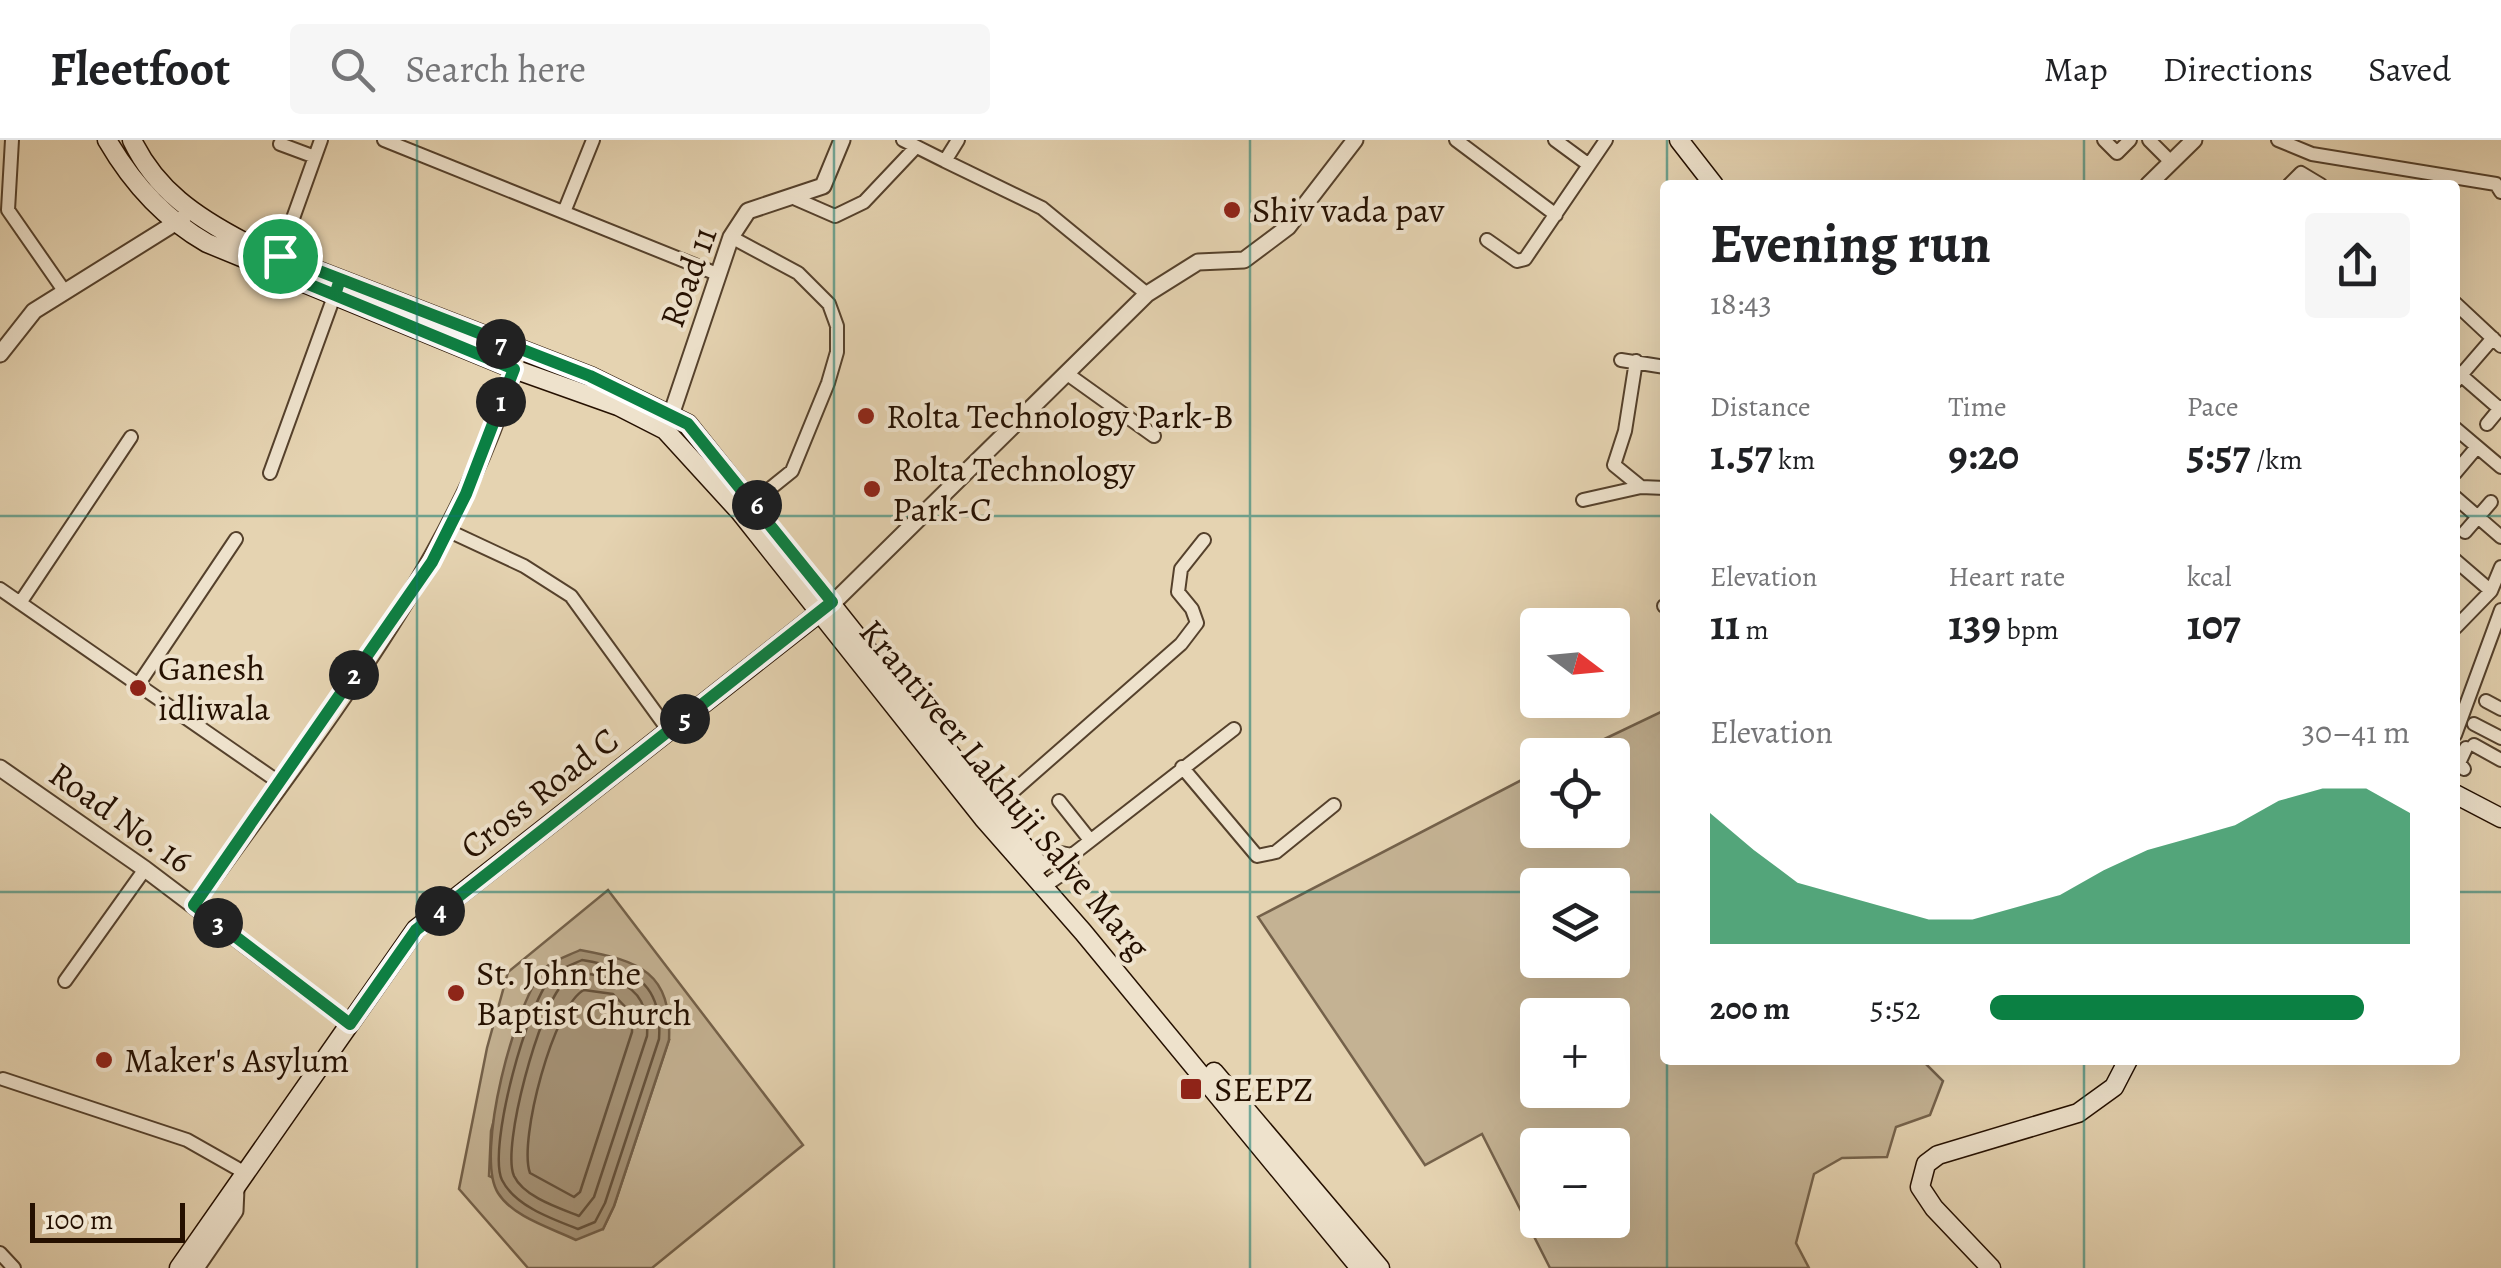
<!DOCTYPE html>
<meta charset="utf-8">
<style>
body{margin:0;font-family:Alegreya,serif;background:#f6f6f6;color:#202124;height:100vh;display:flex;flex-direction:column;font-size:38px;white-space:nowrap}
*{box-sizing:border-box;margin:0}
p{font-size:32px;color:#757577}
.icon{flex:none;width:55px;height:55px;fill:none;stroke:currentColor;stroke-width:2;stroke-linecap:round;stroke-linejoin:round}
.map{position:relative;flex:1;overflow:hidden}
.details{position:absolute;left:1660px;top:40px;width:800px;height:885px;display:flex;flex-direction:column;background:#fff;border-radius:10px;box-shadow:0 10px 40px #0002}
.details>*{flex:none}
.needle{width:65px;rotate:106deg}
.fabs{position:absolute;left:1520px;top:468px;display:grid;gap:20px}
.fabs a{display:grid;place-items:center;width:110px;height:110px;border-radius:10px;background:#fff;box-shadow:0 10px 40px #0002;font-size:50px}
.scale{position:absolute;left:30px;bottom:25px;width:155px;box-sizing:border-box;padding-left:10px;border:5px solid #251000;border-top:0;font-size:28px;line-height:35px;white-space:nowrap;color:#251000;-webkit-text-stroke:8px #eee2cc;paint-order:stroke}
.pin{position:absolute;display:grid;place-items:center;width:85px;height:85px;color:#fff;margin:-42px;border:5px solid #fff;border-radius:50%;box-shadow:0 2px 10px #0007}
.km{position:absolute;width:50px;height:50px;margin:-25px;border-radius:50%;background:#222;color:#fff;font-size:28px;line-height:50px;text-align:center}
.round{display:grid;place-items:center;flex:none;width:105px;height:105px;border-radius:10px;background:#f6f6f6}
.overview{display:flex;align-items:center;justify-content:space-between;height:170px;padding:0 50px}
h1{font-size:55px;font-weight:600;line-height:75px}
.stats{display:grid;grid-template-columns:repeat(3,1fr);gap:15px;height:170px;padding:10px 50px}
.stats div{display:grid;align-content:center}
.stats b{font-size:42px;font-weight:600}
.stats small{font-size:28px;font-weight:400}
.stats p{font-size:28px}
.chart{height:280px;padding:20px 50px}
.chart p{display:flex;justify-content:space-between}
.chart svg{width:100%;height:180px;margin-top:10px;fill:#0b8043;opacity:.7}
ul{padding:0 50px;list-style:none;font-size:32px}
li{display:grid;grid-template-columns:160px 120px 1fr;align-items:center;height:75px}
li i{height:25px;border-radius:12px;background:#0b8043}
header{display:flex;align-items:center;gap:60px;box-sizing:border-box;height:140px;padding:0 50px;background:#fff;border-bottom:2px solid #e0e0e0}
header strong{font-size:48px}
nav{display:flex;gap:55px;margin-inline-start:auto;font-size:35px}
.search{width:700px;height:90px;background:#f6f6f6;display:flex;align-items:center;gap:25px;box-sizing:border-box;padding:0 35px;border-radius:10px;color:#757577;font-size:38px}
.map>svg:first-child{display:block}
.green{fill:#c4b293;stroke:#74614a;stroke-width:2.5;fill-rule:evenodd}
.water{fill:#a49175;stroke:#715d46;stroke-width:2.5}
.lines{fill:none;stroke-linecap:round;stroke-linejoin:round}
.shore{stroke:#64503a;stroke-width:2.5}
.minor-casing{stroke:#55412c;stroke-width:16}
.tertiary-casing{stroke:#55412c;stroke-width:19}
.secondary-casing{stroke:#251000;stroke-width:21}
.minor{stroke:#eee2cc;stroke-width:12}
.tertiary{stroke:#eee2cc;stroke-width:15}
.secondary{stroke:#eee2cc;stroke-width:18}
.route-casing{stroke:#fff;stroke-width:20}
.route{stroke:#0b8043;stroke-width:12}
.grid{fill:none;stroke:#0f766e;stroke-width:2.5;stroke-opacity:0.55}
.poi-dot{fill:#8f2418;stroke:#eee2cc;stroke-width:4}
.labels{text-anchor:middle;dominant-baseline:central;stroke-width:8;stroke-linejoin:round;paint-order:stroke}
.poi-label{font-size:35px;fill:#251000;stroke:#eee2cc;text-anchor:start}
.street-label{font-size:35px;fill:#251000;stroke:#eee2cc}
</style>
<header>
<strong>Fleetfoot</strong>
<div class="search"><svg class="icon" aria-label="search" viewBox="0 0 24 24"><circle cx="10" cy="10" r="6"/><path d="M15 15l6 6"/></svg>Search here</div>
<nav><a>Map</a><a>Directions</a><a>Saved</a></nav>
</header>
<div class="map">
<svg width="2501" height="1128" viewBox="0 0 2501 1128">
<rect width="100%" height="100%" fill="#e5d3b1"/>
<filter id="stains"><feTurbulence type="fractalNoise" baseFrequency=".002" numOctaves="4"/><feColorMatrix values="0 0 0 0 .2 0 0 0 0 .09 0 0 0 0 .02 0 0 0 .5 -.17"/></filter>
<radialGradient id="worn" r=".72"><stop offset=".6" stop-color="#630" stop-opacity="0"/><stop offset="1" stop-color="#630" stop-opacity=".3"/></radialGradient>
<path class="green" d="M1665 570V920H1922L1943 941 1930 975 1896 987 1887 1017 1842 1018 1814 1034 1796 1103 1809 1128H1550L1482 994 1425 1025 1258 777 1537 632 1538 690H1612V615H1571ZM1538 745H1612V820H1538ZM1538 875H1612V950H1538ZM1538 1005H1612V1080H1538Z
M608 750 803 1005 652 1128H528L459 1049 487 908 508 832ZM526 864 669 900 614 1066 603 1089 489 1036 491 991Z"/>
<path class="water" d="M580 810C640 821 672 832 669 900L614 1066 603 1089 576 1100C551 1088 513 1077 498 1053 474 1016 515 859 546 827 554 820 570 815 580 810Z"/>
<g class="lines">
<path class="shore" d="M582 820C632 828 663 842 659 899L605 1063 595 1082 578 1089C552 1079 515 1066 502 1040 487 1009 528 858 554 834 561 828 574 824 582 820Z
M584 833C624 840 650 850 647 896L594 1057 579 1076C559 1068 524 1057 514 1036 501 1007 540 866 563 844 568 839 578 836 584 833Z
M584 850 613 854 632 874V892L580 1052 574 1057 530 1033C518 1001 554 865 584 850Z"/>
<g class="minor-casing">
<path id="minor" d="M12 0 8 70 65 152
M384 0 717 134
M903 0 945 21
M958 0 945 21 1042 68 1147 154
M1456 0 1556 75
M1555 0 1589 25
M2104 0 2117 13 2130 0
M2149 0 2171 22
M2278 0 2312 14 2496 44 2501 52
M280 4 315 17
M2289 45 2301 33 2321 45
M796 59 835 76 864 62 916 7
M564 72 593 0
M731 97 798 133 829 164 837 186V212L828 243 792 331 746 368
M1487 100 1517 121 1525 119 1606 0
M277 123 321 0
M2455 163 2501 206
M1621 220 1665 227
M1636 221 1625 291 1614 325 1641 347
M2455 230 2501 270
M1066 233 1154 296
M2455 242 2493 198
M2487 284 2501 267
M2455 288 2501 327
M270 333 336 151
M2455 333 2477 307
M2455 357 2501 397
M1583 360 1641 347 1665 348
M449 391 524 426 571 456 669 591
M2465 392 2491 362
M2455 420 2491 451
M0 449 280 643
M20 463 131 297
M1664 466H1665
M2455 488 2491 451 2501 427
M138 545 236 399
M2486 561 2501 569
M2474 584 2501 598
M2455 595 2501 470
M2474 605 2501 620
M1182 627 1257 716 1276 712 1334 665
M2464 629 2459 623 2466 608
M1059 661 1090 700
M993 669 1181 504 1197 483 1192 469 1178 452 1181 429 1204 400
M1041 727 1061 713 1072 715 1234 589
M1052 741 1071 728 1072 715
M65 841 145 729
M3 939 187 1000 247 1034
M0 1113 14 1128"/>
</g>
<g class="tertiary-casing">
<path id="tertiary" d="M2148 45 2194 0
M0 214 34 171 183 78
M667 287 731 97 748 71 823 46 842 0
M833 463 1147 154 1198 122 1244 120 1288 87 1355 0
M0 628 145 729 350 884
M194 765C313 597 459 421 516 221
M196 1128 235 1071 236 1049"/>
</g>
<g class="secondary-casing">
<path id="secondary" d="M107 0C132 43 163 78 207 103L514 229 618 266 665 290 740 372 983 678 1083 792 1360 1128
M132 0C156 50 196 77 244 102L590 236 688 284 1039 725
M1679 0 1714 45
M2455 654 2501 678
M1214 932 1380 1128
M179 1128 416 789 824 469
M1991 1128 1934 1068 1920 1047 1926 1024 1938 1015 2078 973 2114 947 2128 920"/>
</g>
<use href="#minor" class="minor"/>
<use href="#tertiary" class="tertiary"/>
<use href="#secondary" class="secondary"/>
</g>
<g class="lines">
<g class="route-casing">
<path id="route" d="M280 116 340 139 335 155 514 229 466 354 432 422 194 765 350 884 416 790 832 462 688 284 590 236 340 139 335 155 274 130 280 116"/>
</g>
<use href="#route" class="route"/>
</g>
<path class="grid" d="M417 0V1128M834 0V1128M1250 0V1128M1667 0V45M2084 0V45M0 376H1665M2455 376H2501M0 752H1538M1612 752H1665M2455 752H2501M1667 920V1128M2084 920V1128"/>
<g class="poi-dot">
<circle cx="1232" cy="70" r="10"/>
<circle cx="866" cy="276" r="10"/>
<circle cx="872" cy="349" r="10"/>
<circle cx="138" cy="548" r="10"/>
<circle cx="456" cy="853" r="10"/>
<circle cx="104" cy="920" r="10"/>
<rect x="1179" y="937" width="24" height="24" rx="5"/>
</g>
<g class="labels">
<g class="poi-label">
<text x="1252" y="70">Shiv vada pav</text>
<text x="886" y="276">Rolta Technology Park-B</text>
<text x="892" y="329">Rolta Technology<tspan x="892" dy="40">Park-C</tspan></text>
<text x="158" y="528">Ganesh<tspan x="158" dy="40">idliwala</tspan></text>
<text x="476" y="833">St. John the<tspan x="476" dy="40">Baptist Church</tspan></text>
<text x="124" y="920">Maker's Asylum</text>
<text x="1214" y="949">SEEPZ</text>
</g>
<g class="street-label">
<text transform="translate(688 137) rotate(-70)">Road 11</text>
<text transform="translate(1005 649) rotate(50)">Krantiveer Lakhuji Salve Marg</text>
<text transform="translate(539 653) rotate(-38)">Cross Road C</text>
<text transform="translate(121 677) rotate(35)">Road No. 16</text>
</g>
</g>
<rect width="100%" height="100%" filter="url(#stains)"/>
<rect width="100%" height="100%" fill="url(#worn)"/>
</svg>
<div class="fabs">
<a><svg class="needle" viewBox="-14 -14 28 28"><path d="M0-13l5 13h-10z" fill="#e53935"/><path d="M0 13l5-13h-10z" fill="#757577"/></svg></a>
<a><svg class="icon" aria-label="locate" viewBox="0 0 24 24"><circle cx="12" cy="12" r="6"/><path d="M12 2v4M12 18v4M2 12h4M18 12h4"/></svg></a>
<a><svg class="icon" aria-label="layers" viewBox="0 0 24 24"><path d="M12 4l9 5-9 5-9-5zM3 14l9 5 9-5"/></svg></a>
<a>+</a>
<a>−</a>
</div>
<div class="scale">100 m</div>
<div class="pin" style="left:280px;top:116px;background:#1e9e55"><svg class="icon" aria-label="arrive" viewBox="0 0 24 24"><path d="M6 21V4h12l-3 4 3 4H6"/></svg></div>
<b class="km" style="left:501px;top:262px">1</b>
<b class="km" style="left:354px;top:535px">2</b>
<b class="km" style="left:218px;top:783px">3</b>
<b class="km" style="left:440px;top:771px">4</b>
<b class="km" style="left:685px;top:579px">5</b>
<b class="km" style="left:757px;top:365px">6</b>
<b class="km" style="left:501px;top:204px">7</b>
<section class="details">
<div class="overview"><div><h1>Evening run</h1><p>18:43</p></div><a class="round"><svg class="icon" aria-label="share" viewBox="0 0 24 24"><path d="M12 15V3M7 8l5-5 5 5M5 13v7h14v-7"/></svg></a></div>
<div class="stats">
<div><p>Distance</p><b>1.57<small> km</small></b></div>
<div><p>Time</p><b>9:20</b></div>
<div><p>Pace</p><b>5:57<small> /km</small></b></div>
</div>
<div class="stats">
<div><p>Elevation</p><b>11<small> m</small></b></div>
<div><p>Heart rate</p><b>139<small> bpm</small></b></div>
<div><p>kcal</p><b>107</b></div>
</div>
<div class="chart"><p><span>Elevation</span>30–41 m</p>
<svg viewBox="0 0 160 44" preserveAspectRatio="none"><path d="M0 44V12L10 21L20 29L30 32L40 35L50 38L60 38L70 35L80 32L90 26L100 21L110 18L120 15L130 9L140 6L150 6L160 12V44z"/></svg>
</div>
<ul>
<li><b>200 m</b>5:52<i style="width:89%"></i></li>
</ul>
</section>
</div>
